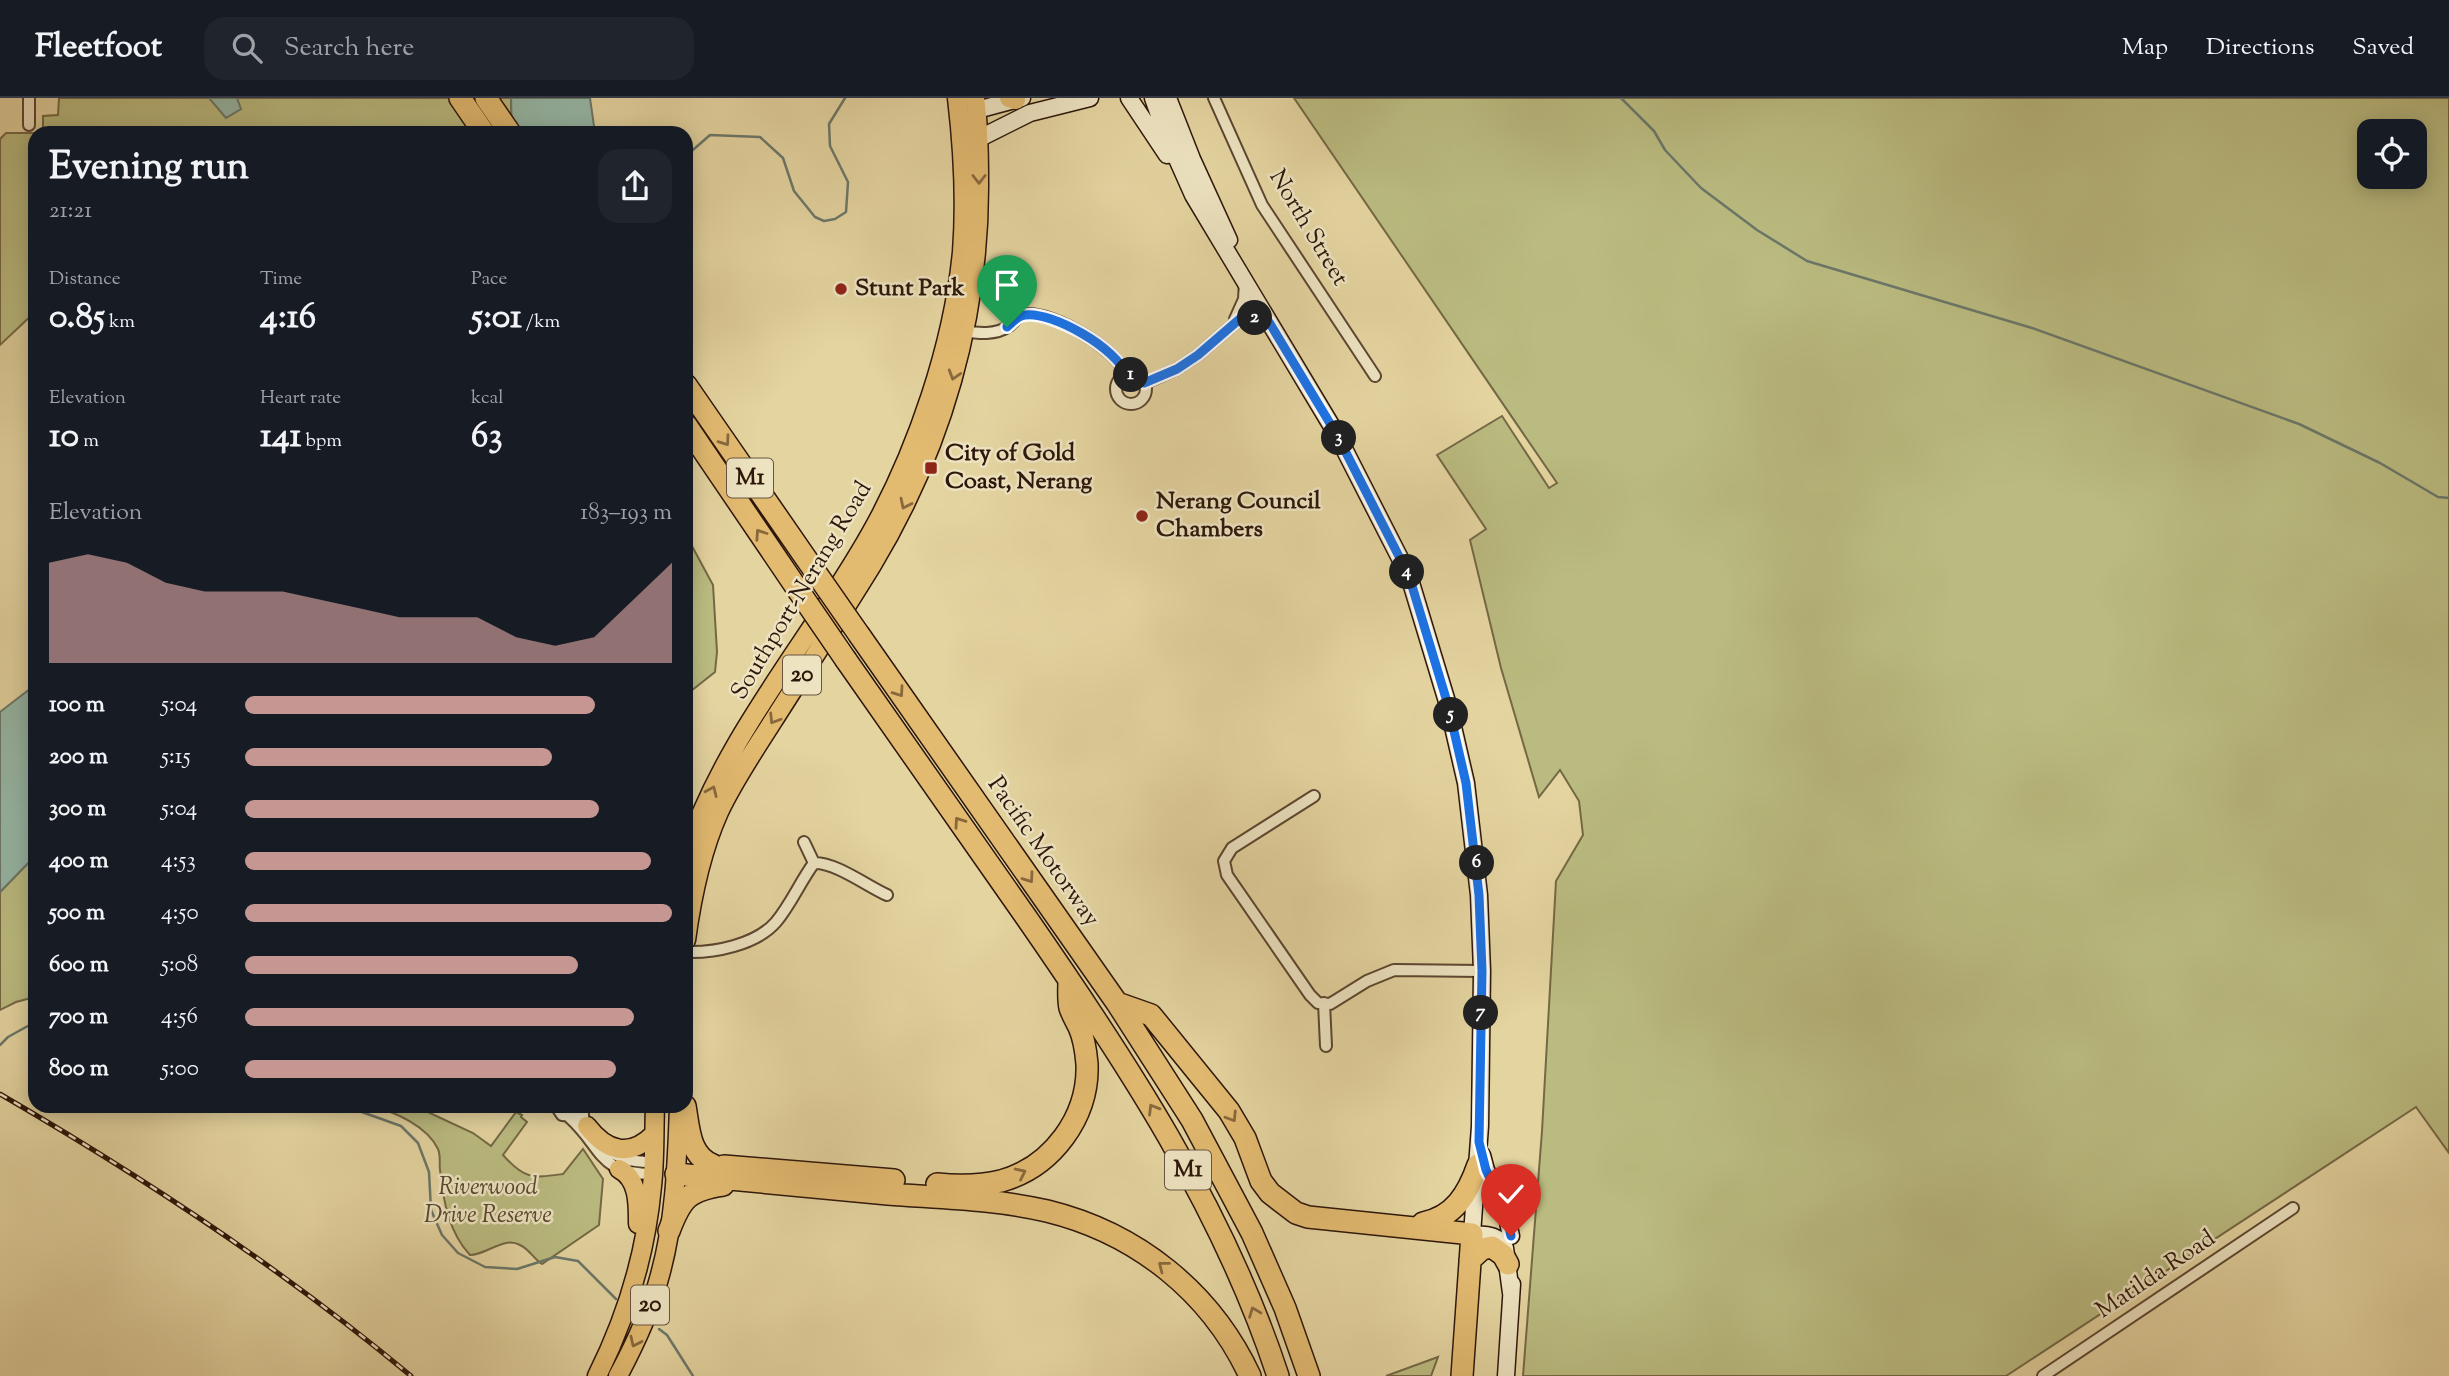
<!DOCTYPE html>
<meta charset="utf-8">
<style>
body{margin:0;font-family:"Sorts Mill Goudy",serif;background:#20242c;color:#f1f3f6;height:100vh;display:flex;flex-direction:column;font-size:26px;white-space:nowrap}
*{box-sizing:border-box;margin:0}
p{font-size:23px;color:#9ea1a6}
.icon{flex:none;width:38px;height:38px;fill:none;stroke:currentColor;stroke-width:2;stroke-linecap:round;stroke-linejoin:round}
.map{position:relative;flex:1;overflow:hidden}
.sheet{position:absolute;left:28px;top:28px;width:665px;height:987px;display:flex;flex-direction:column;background:#171b24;border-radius:21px;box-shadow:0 4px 18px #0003}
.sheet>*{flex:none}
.fabs{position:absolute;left:2357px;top:21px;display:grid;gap:14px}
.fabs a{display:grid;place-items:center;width:70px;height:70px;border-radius:14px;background:#171b24;box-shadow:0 4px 18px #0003;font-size:35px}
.pin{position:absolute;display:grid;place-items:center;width:60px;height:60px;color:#fff;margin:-72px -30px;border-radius:50% 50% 50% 0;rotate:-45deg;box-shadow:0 0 7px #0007}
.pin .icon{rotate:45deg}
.km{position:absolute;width:35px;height:35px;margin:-18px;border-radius:50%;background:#222;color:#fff;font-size:19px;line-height:35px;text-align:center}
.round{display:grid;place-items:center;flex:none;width:74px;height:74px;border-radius:21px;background:#20242c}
.headline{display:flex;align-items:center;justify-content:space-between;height:119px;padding:0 21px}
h1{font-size:38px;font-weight:700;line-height:52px}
.metrics{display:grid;grid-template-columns:repeat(3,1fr);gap:10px;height:119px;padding:7px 21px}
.metrics div{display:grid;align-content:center}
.metrics b{font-size:35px;font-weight:700}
.metrics small{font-size:19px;font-weight:400}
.metrics p{font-size:19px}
.chart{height:196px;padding:14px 21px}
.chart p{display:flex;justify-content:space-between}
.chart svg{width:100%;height:126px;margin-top:7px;fill:#c59692;opacity:.7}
ul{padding:0 21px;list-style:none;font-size:23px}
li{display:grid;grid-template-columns:112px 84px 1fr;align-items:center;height:52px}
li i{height:18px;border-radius:9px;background:#c59692}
header{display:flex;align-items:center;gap:42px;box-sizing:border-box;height:98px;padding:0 35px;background:#171b24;border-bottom:2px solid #363941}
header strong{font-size:33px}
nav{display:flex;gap:38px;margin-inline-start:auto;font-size:24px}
.search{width:490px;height:63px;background:#20242c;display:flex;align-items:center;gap:18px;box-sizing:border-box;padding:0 24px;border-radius:21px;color:#9ea1a6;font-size:26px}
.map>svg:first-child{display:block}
.green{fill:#babb80;stroke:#746845;stroke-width:2;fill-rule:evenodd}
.water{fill:#95b8a8;stroke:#6b7769;stroke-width:2}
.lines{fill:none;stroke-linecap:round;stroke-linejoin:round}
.stream{stroke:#6b7769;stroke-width:2.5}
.street-casing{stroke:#5b4630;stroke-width:14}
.secondary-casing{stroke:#2d160a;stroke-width:19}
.primary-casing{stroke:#2d160a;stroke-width:21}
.highway-casing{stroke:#2d160a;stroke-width:24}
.street{stroke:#ede3c1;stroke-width:10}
.secondary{stroke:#ede3c1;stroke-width:16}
.primary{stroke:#e2ba70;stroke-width:18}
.highway{stroke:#e2ba70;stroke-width:21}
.rail-casing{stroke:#2d160a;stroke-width:5}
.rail{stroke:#ede3c1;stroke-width:2.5;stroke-dasharray:8;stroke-linecap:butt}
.highway-bridge-casing{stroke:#2d160a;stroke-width:24;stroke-linecap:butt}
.highway-bridge{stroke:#e2ba70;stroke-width:21}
.oneway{stroke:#88683d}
.route-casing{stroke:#fff;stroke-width:14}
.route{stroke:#1a73e8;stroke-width:9}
.poi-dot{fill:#8f2418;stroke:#ede3c1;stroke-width:2.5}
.labels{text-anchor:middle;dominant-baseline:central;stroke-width:5;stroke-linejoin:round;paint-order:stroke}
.shield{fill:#ede3c1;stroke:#675441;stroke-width:2}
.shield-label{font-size:23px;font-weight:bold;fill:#2d160a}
.street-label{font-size:24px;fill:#2d160a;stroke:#ede3c1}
.poi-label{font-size:24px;font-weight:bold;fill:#2d160a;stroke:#ede3c1;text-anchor:start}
.park-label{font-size:24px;font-style:italic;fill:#57482d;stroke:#ede3c1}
</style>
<header>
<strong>Fleetfoot</strong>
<div class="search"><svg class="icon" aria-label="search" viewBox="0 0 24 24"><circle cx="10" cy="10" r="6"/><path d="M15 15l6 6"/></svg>Search here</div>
<nav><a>Map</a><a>Directions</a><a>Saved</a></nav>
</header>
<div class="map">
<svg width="2449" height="1278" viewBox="0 0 2449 1278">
<rect width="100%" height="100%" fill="#e4d4a0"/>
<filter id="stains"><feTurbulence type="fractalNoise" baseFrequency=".00286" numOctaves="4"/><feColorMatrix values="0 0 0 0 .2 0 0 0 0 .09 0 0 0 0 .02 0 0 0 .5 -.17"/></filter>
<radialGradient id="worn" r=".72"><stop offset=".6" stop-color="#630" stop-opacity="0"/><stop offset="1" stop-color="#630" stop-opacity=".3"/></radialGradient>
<path class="green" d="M59 0H511L512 35H35V214L0 247V41L6 35H43V18L58 17Z
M1294 0H2449V1055L2416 1009 2006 1278H1523L1542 1033 1556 783 1583 737 1579 703 1560 672 1539 699 1501 570 1470 442 1486 431 1437 357 1502 318 1549 390 1557 385ZM2370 33H2415V79H2370Z
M686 437 713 487 717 554 715 574 686 597Z
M35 758V899L16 904 0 912V794Z
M372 1008H415L473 1035 491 1048 516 1014 522 1017 521 1019 527 1024 503 1057C525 1082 533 1080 563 1076L583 1051 603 1081 599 1127 542 1166C534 1161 529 1151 520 1147 503 1138 487 1157 470 1157 449 1135 443 1102 440 1072 439 1065 441 1058 438 1051 427 1028 395 1014 372 1008Z
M1438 1259 1431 1278H1386Z"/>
<path class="water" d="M209 0H237L241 11 226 20Z
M511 0H590L595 35H512Z
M35 587V758L0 794V614Z"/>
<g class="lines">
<path class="stream" d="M1621 0 1654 33 1665 52 1701 90 1757 132 1807 163 2032 230 2299 326 2380 365 2438 399 2449 400
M686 58 710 37 760 39 783 60 794 93 815 119 824 123 835 121 846 114 848 84 830 48 829 26 845 0
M0 947 8 939 35 924
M345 1008 401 1028 418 1045 429 1074 431 1112 442 1137 458 1155 485 1169 517 1171 555 1159 578 1163 616 1201
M659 1231 667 1237 693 1278"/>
<g class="street-casing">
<path id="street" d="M1214 0 1262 107 1375 278
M29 27V0
M1235 221 1244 201 1245 183
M960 233C976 235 995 238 1009 228 1015 223 1018 217 1026 216 1054 214 1117 251 1126 277
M1116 291a15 15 0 1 1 30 0a15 15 0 1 1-30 0Z
M1145 285 1177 271 1198 257 1242 219 1248 218 1269 224
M1314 698 1232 750 1224 763 1227 777 1310 897 1318 905 1330 906 1367 883 1394 872 1482 873
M804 744 814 765
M686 854C714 855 756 847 776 824 791 806 800 784 814 765 835 764 867 788 887 797
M1324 905 1326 948
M556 1008 562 1017 574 1018
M582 1008 584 1025 589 1032
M569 1019C603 1049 597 1076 653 1076
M606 1052 627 1062 654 1065
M2043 1278 2293 1110"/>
</g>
<g class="secondary-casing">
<path id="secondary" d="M1129 0 1167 57
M1153 0 1165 34 1193 97 1337 337 1409 478 1448 607 1466 685 1479 797 1482 873 1480 1028 1472 1136C1487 1137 1498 1136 1505 1150L1511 1195
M1168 0 1192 61 1229 142
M977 12 1022 0
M978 41 1030 15 1090 0
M1482 1057 1486 1072 1505 1110 1511 1138
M1506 1278 1512 1186"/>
</g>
<g class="primary-casing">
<path id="primary" d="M1009 0 1016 2
M686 756C725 637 811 542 871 435 917 353 953 247 962 154 966 102 963 51 957 0
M686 842C692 798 701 754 719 714 734 682 754 653 773 623 806 571 840 519 872 467 942 351 980 219 979 84 979 57 979 28 975 0
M587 1028C607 1054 630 1060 654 1036
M619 1071C639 1081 638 1107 638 1126
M597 1278C626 1220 646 1154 652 1088 655 1062 654 1035 655 1008
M618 1278C634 1248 649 1217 658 1184 675 1127 677 1067 679 1008"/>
</g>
<g class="highway-casing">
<path id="highway" d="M460 0 484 35
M486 0 510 35
M686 287 814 472
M686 327 798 492
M860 538 1117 905 1192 1022 1252 1135 1285 1210 1309 1278
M846 562C906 648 966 734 1026 819 1126 963 1223 1110 1278 1278
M1117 905 1151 917 1229 1013 1245 1040 1261 1083 1270 1095 1296 1115 1308 1119 1472 1136 1462 1278
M685 1008C689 1030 689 1058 713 1067
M724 1068 894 1082
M676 1076C747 1083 818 1090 888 1096 941 1100 996 1101 1047 1113 1137 1135 1211 1194 1250 1278
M937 1086C958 1088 980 1088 1001 1083 1052 1069 1089 1019 1087 966 1086 954 1084 940 1079 929 1076 923 1072 916 1070 910 1068 902 1069 891 1069 883
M1423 1125C1454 1119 1468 1096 1478 1067
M669 1133C681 1101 688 1092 723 1087
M1470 1162 1482 1151 1492 1149 1503 1157 1508 1166"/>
</g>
<use href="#street" class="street"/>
<use href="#secondary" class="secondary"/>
<use href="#primary" class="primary"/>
<use href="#highway" class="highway"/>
<g class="rail-casing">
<path id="rail" d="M0 996C143 1079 284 1172 411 1278"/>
</g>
<use href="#rail" class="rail"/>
<g class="highway-bridge-casing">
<path id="highway-bridge" d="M814 472 860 538
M798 492 846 562"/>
</g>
<use href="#highway-bridge" class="highway-bridge"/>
</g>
<defs><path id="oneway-chevron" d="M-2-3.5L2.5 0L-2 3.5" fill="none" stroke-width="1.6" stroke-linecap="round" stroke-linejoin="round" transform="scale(1.75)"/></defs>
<g class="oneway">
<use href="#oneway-chevron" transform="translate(979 81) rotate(90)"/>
<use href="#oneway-chevron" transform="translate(954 277) rotate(107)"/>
<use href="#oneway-chevron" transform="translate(725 343) rotate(55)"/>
<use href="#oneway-chevron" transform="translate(905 406) rotate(116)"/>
<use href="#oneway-chevron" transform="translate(760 436) rotate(-124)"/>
<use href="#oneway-chevron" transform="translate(899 594) rotate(55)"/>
<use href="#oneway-chevron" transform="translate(774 621) rotate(122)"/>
<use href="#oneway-chevron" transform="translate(712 693) rotate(-66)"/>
<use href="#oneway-chevron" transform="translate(959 724) rotate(-125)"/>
<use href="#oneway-chevron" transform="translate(1029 780) rotate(55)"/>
<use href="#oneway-chevron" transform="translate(1153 1011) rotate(-121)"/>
<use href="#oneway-chevron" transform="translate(1232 1019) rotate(58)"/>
<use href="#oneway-chevron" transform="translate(1021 1075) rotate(-26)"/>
<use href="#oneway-chevron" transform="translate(1163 1168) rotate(-142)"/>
<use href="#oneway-chevron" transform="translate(1254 1214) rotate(-111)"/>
<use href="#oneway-chevron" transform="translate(635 1244) rotate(115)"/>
</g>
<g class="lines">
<g class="route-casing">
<path id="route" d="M1007 229C1013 224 1017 218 1025 217 1052 213 1118 251 1126 277 1135 276 1139 278 1144 285L1177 271 1198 257 1242 219 1248 218 1269 224 1337 337 1409 478 1448 607 1466 685 1479 797 1482 873 1479 1044 1486 1072 1505 1110 1511 1138"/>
</g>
<use href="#route" class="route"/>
</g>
<g class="poi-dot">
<circle cx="841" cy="191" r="7"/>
<rect x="924" y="363" width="14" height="14" rx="3.5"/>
<circle cx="1142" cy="418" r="7"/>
</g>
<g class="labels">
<g class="shield">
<rect x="727" y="360.5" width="46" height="39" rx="5"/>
<rect x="783" y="557.5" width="38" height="39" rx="5"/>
<rect x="1165" y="1052.5" width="46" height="39" rx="5"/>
<rect x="631" y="1187.5" width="38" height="39" rx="5"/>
</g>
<g class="shield-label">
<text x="750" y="380">M1</text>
<text x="802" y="577">20</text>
<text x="1188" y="1072">M1</text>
<text x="650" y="1207">20</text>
</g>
<g class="street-label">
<text transform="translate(1308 130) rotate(59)">North Street</text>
<text transform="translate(802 493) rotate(-59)">Southport-Nerang Road</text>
<text transform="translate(1043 754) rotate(55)">Pacific Motorway</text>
<text transform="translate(2156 1177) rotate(-34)">Matilda Road</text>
</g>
<g class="poi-label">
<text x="855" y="191">Stunt Park</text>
<text x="945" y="356">City of Gold<tspan x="945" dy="28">Coast, Nerang</tspan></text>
<text x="1156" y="404">Nerang Council<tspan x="1156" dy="28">Chambers</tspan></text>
</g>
<g class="park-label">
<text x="488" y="1090">Riverwood<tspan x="488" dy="28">Drive Reserve</tspan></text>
</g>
</g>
<rect width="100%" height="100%" filter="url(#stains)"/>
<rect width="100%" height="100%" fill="url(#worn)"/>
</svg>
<div class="fabs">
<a><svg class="icon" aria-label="locate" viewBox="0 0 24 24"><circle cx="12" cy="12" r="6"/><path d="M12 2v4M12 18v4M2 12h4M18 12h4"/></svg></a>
</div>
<div class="pin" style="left:1007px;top:229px;background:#1e9e55"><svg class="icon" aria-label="arrive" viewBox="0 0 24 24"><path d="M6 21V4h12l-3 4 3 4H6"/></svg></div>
<div class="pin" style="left:1511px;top:1138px;background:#d93025"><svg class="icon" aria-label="check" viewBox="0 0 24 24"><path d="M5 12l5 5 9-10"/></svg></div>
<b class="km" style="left:1131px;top:277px">1</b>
<b class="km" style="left:1255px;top:220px">2</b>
<b class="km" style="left:1339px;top:340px">3</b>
<b class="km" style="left:1407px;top:474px">4</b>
<b class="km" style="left:1451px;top:617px">5</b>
<b class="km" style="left:1477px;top:765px">6</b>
<b class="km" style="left:1481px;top:915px">7</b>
<section class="sheet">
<div class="headline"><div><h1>Evening run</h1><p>21:21</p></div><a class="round"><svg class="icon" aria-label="share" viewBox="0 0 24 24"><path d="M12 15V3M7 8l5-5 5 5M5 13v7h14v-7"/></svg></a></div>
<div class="metrics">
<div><p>Distance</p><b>0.85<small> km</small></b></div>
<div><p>Time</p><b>4:16</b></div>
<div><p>Pace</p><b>5:01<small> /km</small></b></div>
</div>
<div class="metrics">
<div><p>Elevation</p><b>10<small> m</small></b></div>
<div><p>Heart rate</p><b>141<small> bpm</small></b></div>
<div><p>kcal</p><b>63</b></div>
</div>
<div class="chart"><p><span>Elevation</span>183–193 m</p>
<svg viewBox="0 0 160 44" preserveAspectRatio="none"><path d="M0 44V9L10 6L20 9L30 16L40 19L50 19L60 19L70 22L80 25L90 28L100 28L110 28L120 35L130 38L140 35L150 22L160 9V44z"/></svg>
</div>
<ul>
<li><b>100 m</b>5:04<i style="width:82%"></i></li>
<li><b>200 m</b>5:15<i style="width:72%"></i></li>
<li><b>300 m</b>5:04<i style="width:83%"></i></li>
<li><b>400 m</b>4:53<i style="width:95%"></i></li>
<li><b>500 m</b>4:50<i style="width:100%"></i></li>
<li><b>600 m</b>5:08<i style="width:78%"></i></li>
<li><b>700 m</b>4:56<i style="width:91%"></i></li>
<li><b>800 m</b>5:00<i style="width:87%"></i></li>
</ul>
</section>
</div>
